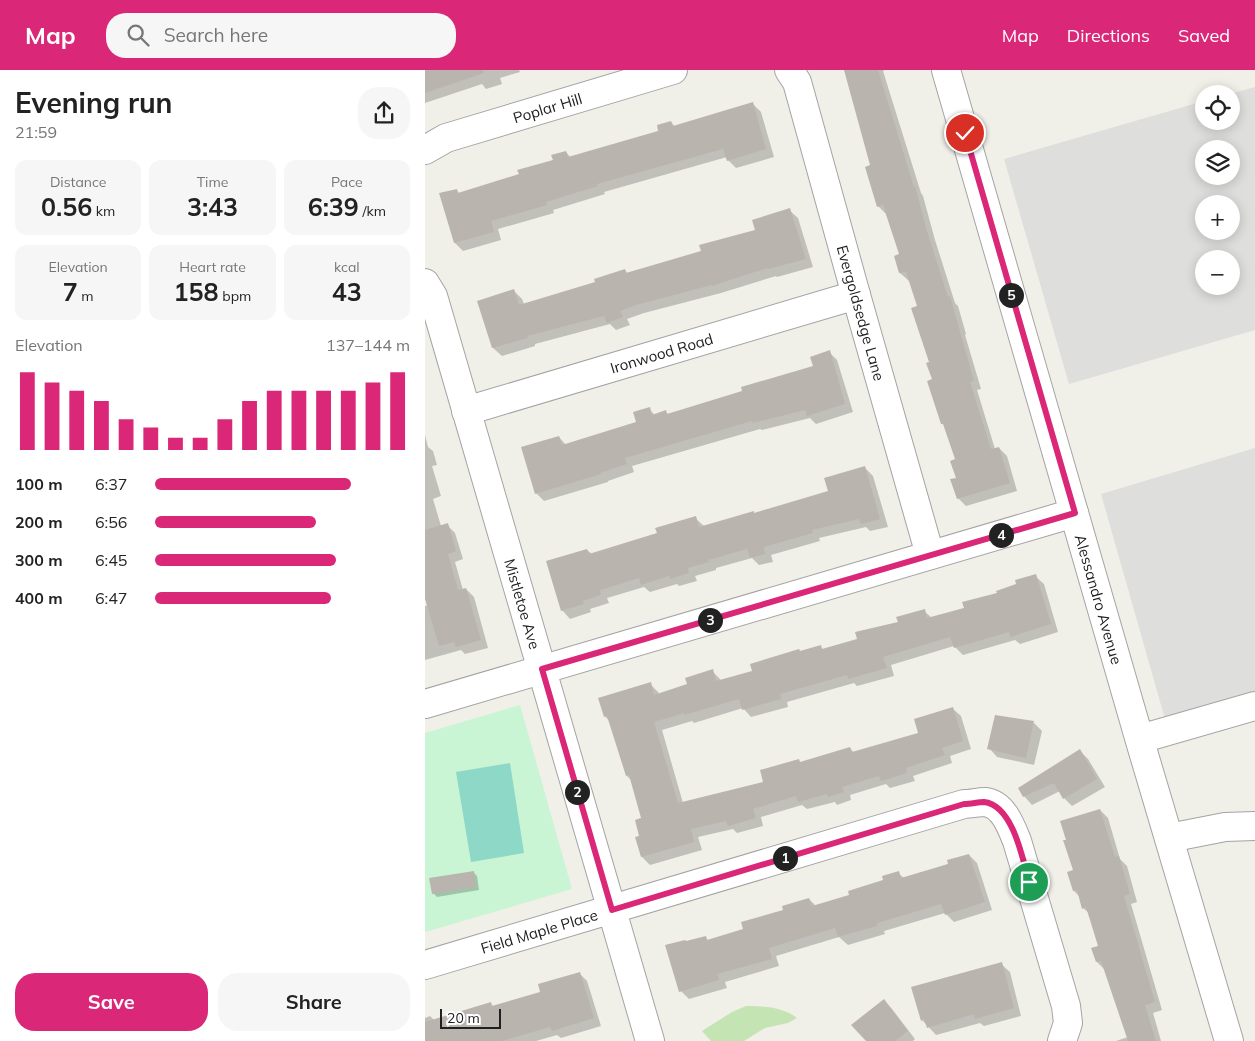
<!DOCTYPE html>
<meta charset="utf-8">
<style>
body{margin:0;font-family:Mulish,sans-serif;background:#f6f6f6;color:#222;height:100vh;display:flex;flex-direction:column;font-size:19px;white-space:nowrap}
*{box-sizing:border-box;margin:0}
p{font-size:16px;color:#767676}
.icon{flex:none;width:28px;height:28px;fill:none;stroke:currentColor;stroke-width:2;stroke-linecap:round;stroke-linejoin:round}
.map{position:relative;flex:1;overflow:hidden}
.drawer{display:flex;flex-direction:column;background:#fff;width:425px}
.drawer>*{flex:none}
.controls{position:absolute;left:770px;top:15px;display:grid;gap:10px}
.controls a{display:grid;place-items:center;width:45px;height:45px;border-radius:50%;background:#fff;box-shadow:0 2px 12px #0003;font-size:25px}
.scale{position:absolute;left:15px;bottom:12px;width:61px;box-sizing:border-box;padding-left:5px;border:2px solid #202020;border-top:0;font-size:14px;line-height:18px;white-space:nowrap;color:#202020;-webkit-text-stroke:4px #fff;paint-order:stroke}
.pin{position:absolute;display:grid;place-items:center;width:42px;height:42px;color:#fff;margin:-21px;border:2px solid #fff;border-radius:50%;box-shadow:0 1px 5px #0007}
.km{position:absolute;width:25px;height:25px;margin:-12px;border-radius:50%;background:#222;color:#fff;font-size:14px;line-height:25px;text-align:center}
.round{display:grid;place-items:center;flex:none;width:52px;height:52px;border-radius:20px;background:#f6f6f6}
.overview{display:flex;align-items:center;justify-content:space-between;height:85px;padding:0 15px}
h1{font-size:28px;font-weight:700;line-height:38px}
.metrics{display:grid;grid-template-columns:repeat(3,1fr);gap:8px;height:85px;padding:5px 15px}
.metrics div{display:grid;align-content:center;border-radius:12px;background:#f6f6f6;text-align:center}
.metrics b{font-size:25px;font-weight:700}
.metrics small{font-size:14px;font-weight:400}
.metrics p{font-size:14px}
.chart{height:140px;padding:10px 15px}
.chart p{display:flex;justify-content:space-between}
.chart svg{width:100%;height:90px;margin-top:5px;stroke:#db2777;stroke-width:6}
.button{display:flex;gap:10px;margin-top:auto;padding:10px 15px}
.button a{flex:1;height:58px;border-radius:20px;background:#db2777;color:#fff;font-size:20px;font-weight:700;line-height:58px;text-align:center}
.button a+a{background:#f6f6f6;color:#222}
ul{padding:0 15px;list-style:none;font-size:16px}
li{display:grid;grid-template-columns:80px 60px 1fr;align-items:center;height:38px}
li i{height:12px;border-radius:6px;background:#db2777}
header{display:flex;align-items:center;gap:30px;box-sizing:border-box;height:70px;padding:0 25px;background:#db2777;color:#fff}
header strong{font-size:24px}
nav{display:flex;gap:28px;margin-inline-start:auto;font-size:18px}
.search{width:350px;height:45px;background:#f6f6f6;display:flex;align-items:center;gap:12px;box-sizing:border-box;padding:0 18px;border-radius:20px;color:#767676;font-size:19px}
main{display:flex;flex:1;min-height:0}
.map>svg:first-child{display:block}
.residential{fill:#dededd;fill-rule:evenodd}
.grass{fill:#c4e5b3}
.park{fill:#c9f5d4}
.pitch{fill:#8dd8c6}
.shadow{fill:#0003}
.building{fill:#b9b5ae}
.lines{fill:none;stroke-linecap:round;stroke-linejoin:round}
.minor-casing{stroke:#a4a4a4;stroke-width:30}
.minor{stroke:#fff;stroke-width:28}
.route-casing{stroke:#fff;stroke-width:10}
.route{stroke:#db2777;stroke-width:6}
.labels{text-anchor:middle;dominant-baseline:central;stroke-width:4;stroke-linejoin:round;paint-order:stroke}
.street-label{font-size:15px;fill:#202020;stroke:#fff}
</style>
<header>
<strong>Map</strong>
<div class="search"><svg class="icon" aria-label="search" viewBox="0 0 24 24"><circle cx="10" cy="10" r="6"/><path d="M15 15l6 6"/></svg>Search here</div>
<nav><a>Map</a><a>Directions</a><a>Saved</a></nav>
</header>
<main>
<section class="drawer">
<div class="overview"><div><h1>Evening run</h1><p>21:59</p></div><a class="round"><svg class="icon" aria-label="share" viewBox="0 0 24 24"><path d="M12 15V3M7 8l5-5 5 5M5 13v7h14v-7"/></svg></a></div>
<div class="metrics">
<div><p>Distance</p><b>0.56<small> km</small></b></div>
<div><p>Time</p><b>3:43</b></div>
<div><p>Pace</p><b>6:39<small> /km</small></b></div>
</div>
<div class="metrics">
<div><p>Elevation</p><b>7<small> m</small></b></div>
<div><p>Heart rate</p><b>158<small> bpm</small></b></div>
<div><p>kcal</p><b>43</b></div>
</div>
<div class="chart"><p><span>Elevation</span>137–144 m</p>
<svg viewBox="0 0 160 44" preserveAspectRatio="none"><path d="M5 44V6M15 44V11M25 44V15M35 44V20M45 44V29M55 44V33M65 44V38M75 44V38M85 44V29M95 44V20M105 44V15M115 44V15M125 44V15M135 44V15M145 44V11M155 44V6"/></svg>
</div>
<ul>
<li><b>100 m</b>6:37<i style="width:77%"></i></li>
<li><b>200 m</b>6:56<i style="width:63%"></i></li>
<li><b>300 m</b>6:45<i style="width:71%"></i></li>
<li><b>400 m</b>6:47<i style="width:69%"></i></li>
</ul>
<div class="button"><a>Save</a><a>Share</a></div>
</section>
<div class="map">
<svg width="830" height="971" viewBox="0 0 830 971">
<rect width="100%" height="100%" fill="#f0efe8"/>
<path class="residential" d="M830 17V260L644 314 579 89 779 31V51H806V24H805ZM779 79H806V106H779ZM779 134H806V161H779ZM779 189H806V216H779Z
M830 378V624L740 649 676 424Z"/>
<path class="grass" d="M321 936C339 936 358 937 372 948L363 953 340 958 319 971H286L277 961 307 942Z"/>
<path class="park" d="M95 635 147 819 0 862V663Z"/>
<path class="pitch" d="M85 693 99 783 46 792 31 702Z"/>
<path class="shadow" d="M0 0H94L95 2 75 8 77 14 61 19 57 14 0 33Z
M420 0H460L458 1 496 123 498 126 510 170 530 233 533 236 541 264 540 265 556 319 552 320 570 379 574 378 582 386 592 421 541 436 533 428 532 390 508 310 493 237 485 210 484 211 475 203V185L461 144 453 136 447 96Z
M328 34 336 42 349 87 311 98 303 90 302 87 179 122 180 124 128 140 129 143 73 159 76 170 38 181 30 173 16 124 31 120 35 124 95 105 129 91 141 82 146 88 235 62 246 52 250 57Z
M364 140 373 148 388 197 352 207 351 206 296 223 219 243 202 249 205 255 191 260 185 254 110 274V276L77 286 68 278 53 232 89 221 97 229 99 234 171 213 200 200 203 204 277 182 332 161Z
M404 282 412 290 428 342 391 354 385 348 337 360 335 359 207 396 209 402 183 411V412L119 431 111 423 134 367 141 375 212 353 224 339 230 345 241 342 244 345 319 321 389 296Z
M0 365 3 377 8 381 12 395 7 396 16 426 8 429 16 456 22 455 30 463 38 489 30 492 38 520 41 519 49 527 63 578 40 584 36 580 0 590V536L3 535 0 509Z
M440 398 448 406 463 457 445 461 441 457 394 468 395 471 346 485 348 492 334 495 327 488 291 498V500L270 506 272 511 254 516 252 514 225 522 219 517 182 528 184 533 165 539 166 542 145 549 137 540 162 480 167 484 233 464 270 448 279 456 329 444 405 422Z
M610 506 619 514 633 562 595 574 590 570 538 585 529 576 466 595 469 606 432 616 429 613 362 632 363 637 326 647 318 638 269 653 267 651 237 660 258 733 340 712 374 691 376 693 425 678 429 683 495 664 527 638 536 646 546 679 525 686 527 693 488 706 490 711 465 718 461 714 425 725 426 730 412 735 410 732 382 739 377 735 336 747 338 756 312 763 308 759 273 767 277 780 225 795 217 787 216 767 218 748 207 711 202 706 185 652 180 646 225 614 233 622 234 624 263 615 287 601 295 609 296 611 329 602 374 580 376 582 395 577 399 580 434 570 474 553 499 541 507 548 540 538Z
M609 653 617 661 609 695 572 687 564 678Z
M655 681 663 689 680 717 647 736 639 728 635 721 607 735 599 726Z
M675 740 683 748 695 789 702 796 712 832 706 834 737 940 728 943 736 971H691L703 967 680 900 672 892 675 877 665 844 658 838 655 827 649 821 650 801 642 771Z
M544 785 552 793 567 840 529 852 520 843 459 861 460 864 423 875 414 867 351 886 354 896 300 912 302 918 264 929 256 921 261 872 280 867 284 871 320 860 384 829 391 836 426 826 460 811 473 803 479 808 524 794Z
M48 802 52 806 54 820 12 827 8 823Z
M576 894 585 902 596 946 559 956 555 953 511 965 497 950Z
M154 903 162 911 176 956 136 968 132 965 111 971H0V948L5 946 10 951 66 934 69 937 116 923Z
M459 931 467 939 490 969 488 971H443Z"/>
<path class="building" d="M0 0H58L59 3 0 23Z
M419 0H453L489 117 490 116 502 161 523 227 525 226 549 311 545 312 566 379 574 377 585 413 532 429 525 409 531 408 525 391 530 389 518 354H516L502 311 507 309 501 293 504 292 486 238 492 236 481 202 474 203 469 186 474 184 458 135 452 137 440 97 445 95Z
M328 32 341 79 302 91 298 79 172 114 173 116 121 132 122 135 66 151 69 162 29 173 14 123 32 119 33 123 94 104 92 100 128 90 126 85 141 81 143 87 233 61 232 55 246 51 248 56Z
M365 138 381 189 343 199 342 198 287 216V215L211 235 195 241 198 247 182 253 179 246 102 266 103 268 67 278 52 231 89 219 94 235 170 212 169 209 200 199 201 203 276 181 274 175 330 160 327 150Z
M405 280 420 334 382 346 380 340 328 353 327 351 200 388 202 394 175 403 176 404 110 424 96 377 134 366 137 375 211 352 208 342 225 337 227 345 241 340 242 344 317 321 316 317 388 296 385 287Z
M440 396 455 449 436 454 434 449 387 460 388 463 339 477 340 484 325 488 322 479 283 490 284 492 263 498 264 503 245 509 244 506 216 515 214 508 175 520 176 525 158 531 159 534 136 541 121 491 162 479 164 484 232 463 230 458 271 446 274 457 329 441V443L403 421 399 408Z
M23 453 31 481 23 484 33 520 41 518 56 570 31 577 29 572 14 576 0 529V460Z
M611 504 626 554 585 567 584 562 529 578 525 567 458 587 462 598 423 609 422 605 355 624 356 629 317 640 314 629 259 645V643L229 652 253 733 338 712 335 700 374 689 375 692 425 677 427 682 493 663 489 649 528 637 538 671 517 678 520 685 481 698 482 703 456 711 454 706 417 717 419 722 403 727 402 724 373 732 371 726 328 739 331 748 303 756 301 751 266 759 269 772 216 787 210 767 214 766 210 750 216 748 204 705 201 706 182 646 179 647 173 628 226 612 229 625 262 614 260 608 288 599 291 611 327 601 325 594 374 579 375 581 396 575 397 579 432 569 430 562 473 552 471 547 500 539 502 548 539 538 537 532 572 523 571 521 591 514 590 510Z
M570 645 609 651 601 688 562 679Z
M655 679 672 709 638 729 629 713 598 727 593 718Z
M675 739 690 787 694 786 705 824 699 826 730 932 720 935 731 971H703L676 891 671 892 666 878 673 876 661 837 657 839 652 820 648 821 642 802 648 800 638 770H641L635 751Z
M544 784 560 832 520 845 516 834 452 853V856L413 867 410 858 344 878 347 889 292 904 294 910 254 922 240 875 260 870 261 871 281 866 282 870 318 859 316 852 358 840 357 836 384 828 387 836 424 825 423 821 458 810 457 806 474 801 476 808 523 794 522 790Z
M49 801 51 817 7 824 4 808Z
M577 892 589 938 550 949 549 944 502 958 499 949 496 951 486 917Z
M155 902 169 948 127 961 125 957 77 971H0V952L66 932 67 936 115 922 113 914Z
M459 929 483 961 470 971H441L426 955Z"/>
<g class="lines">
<g class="minor-casing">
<g id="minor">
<path id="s1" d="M364 0 372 12 431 225 505 485"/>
<path id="s2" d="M521 0 717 678 804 971"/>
<path id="s3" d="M0 80 21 68 248 0"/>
<path id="s4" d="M0 213 8 226 225 971"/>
<path id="s5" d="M41 341 431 225"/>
<path d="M0 634 649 443"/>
<path d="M715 669 830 636"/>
<path d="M744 768 800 757 830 756"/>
<path id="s6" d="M0 895 539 734C546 734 553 732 560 732 578 734 586 756 592 771L641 936 643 953 637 971"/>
</g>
</g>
<use href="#minor" class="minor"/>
</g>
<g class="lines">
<g class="route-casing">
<path id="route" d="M540 63 650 443 117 599 187 840 539 734C546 734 553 732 559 732 588 735 598 790 604 812"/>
</g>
<use href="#route" class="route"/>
</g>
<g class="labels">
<g class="street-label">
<text stroke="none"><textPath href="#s3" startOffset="130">Poplar Hill</textPath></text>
<text stroke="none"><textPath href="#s1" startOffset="254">Evergoldsedge Lane</textPath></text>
<text stroke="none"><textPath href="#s5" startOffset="204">Ironwood Road</textPath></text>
<text stroke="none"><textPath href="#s2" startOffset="551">Alessandro Avenue</textPath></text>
<text stroke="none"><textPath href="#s4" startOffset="336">Mistletoe Ave</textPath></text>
<text stroke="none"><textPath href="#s6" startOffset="119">Field Maple Place</textPath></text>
</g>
</g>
</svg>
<div class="controls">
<a><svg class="icon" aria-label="locate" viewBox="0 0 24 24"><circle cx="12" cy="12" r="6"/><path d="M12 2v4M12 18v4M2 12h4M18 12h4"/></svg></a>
<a><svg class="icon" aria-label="layers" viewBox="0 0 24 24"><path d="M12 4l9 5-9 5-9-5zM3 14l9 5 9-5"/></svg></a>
<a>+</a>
<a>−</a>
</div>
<div class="scale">20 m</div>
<div class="pin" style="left:604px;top:812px;background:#1e9e55"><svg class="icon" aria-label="arrive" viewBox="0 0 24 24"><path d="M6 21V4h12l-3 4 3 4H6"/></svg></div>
<div class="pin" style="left:540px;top:63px;background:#d93025"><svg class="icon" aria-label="check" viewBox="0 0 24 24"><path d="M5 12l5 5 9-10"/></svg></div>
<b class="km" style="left:360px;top:788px">1</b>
<b class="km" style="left:152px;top:722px">2</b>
<b class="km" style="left:285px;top:550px">3</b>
<b class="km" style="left:576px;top:465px">4</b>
<b class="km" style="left:586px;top:225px">5</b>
</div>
</main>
